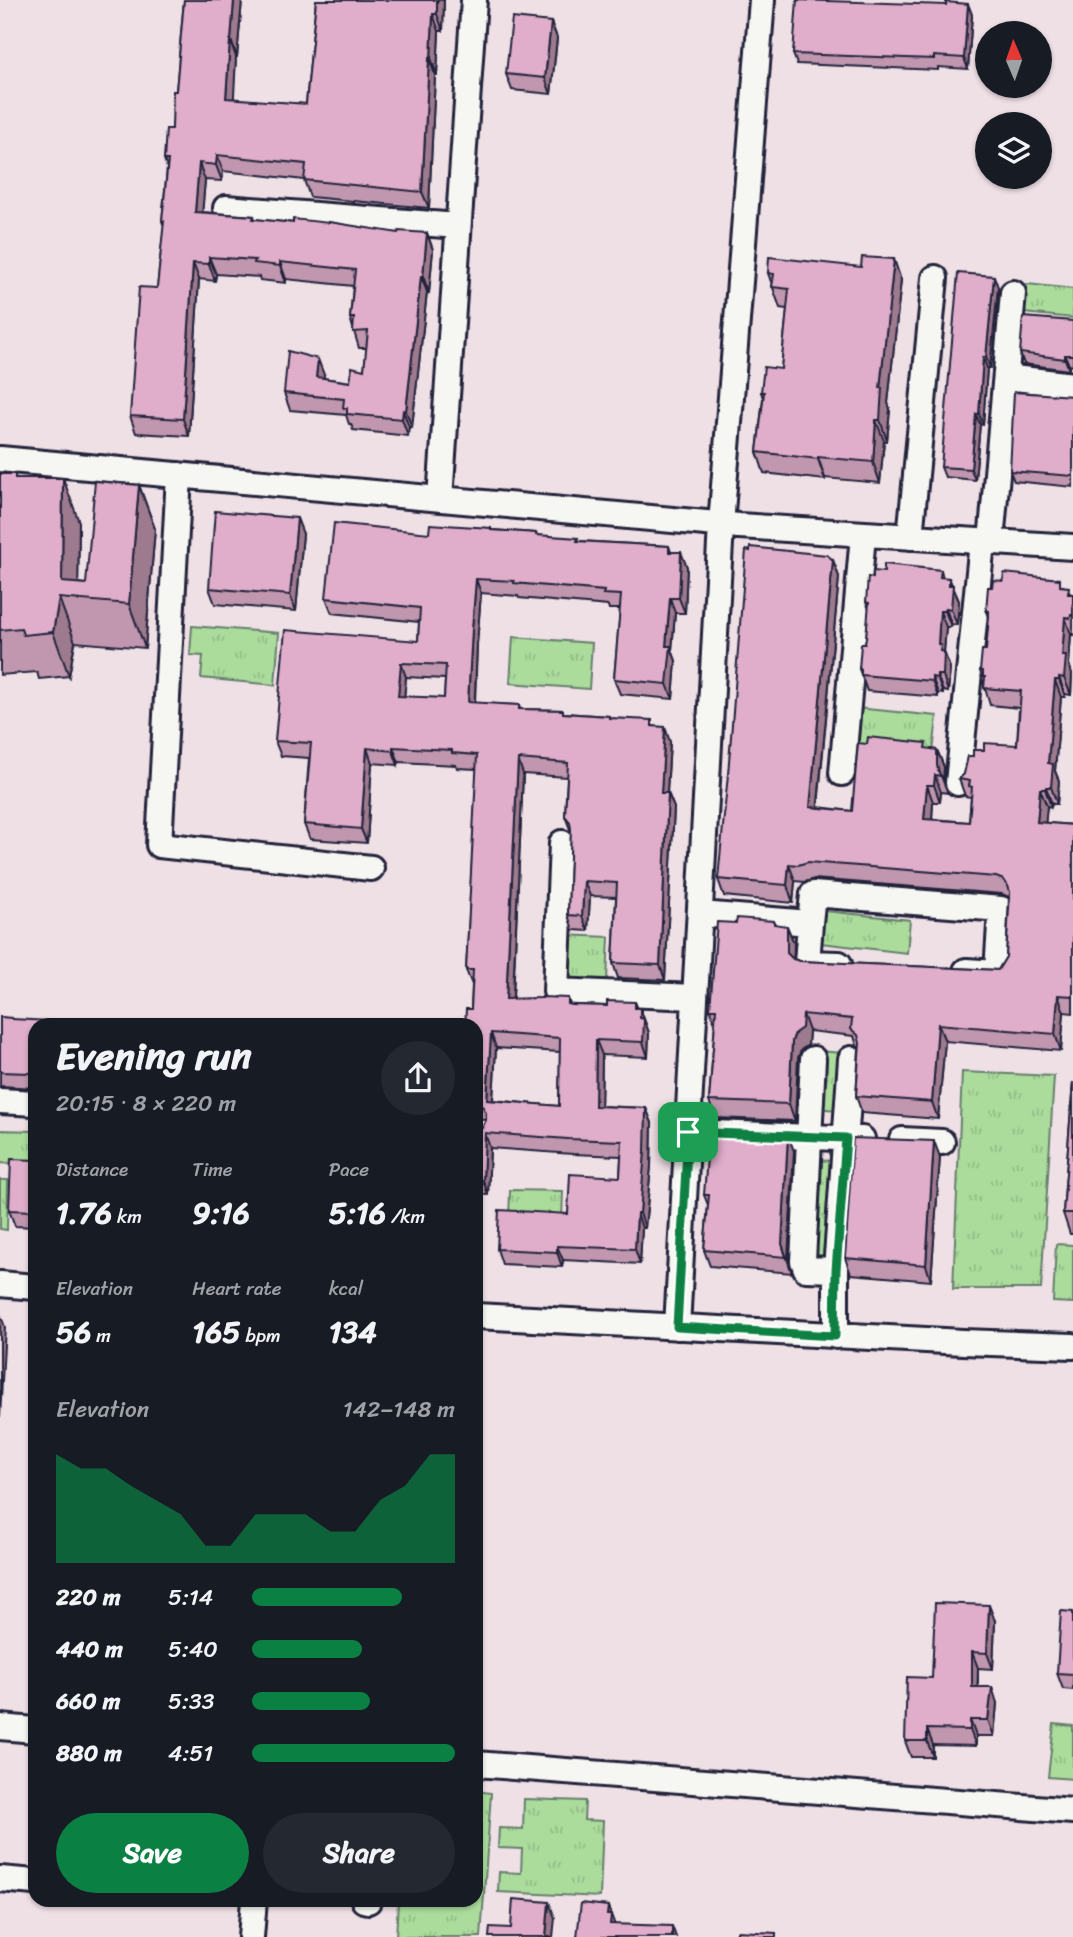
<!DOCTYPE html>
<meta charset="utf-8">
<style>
body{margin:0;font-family:Sriracha,sans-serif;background:#242831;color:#f1f3f6;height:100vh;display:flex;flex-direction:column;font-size:26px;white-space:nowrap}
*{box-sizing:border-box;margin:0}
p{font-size:23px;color:#9ea1a6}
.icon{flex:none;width:38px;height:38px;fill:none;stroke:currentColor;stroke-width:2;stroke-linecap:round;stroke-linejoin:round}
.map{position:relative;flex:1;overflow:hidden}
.details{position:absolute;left:28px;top:1018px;width:455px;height:889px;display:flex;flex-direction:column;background:#171b24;border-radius:21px;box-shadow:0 2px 5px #0004}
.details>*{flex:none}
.needle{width:46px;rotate:358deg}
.controls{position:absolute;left:975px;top:21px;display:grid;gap:14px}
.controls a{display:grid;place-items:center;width:77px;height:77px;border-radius:50%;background:#171b24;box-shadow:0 2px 5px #0004;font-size:35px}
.pin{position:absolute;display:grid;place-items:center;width:60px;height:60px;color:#fff;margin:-30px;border-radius:14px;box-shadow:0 4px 10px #0006}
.round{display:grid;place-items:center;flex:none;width:74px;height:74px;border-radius:37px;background:#242831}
.head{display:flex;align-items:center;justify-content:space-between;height:119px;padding:0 28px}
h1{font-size:38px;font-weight:800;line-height:52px}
.stats{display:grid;grid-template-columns:repeat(3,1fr);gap:10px;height:119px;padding:7px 28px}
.stats div{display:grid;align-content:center}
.stats b{font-size:30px;font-weight:800}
.stats small{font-size:19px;font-weight:400}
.stats p{font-size:19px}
.chart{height:196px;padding:14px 28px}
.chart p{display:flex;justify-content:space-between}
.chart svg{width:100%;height:126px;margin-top:7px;fill:#0b8043;opacity:.7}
.action{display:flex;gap:14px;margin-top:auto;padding:14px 28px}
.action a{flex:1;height:80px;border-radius:42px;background:#0b8043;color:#fff;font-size:28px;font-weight:800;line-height:80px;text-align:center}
.action a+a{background:#242831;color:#f1f3f6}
ul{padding:0 28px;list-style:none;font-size:23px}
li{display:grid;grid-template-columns:112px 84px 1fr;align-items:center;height:52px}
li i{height:18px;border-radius:9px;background:#0b8043}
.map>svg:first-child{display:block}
.grass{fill:url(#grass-tufts);stroke:#667f6c;stroke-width:2}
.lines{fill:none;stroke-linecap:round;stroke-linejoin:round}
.minor-casing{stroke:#22223b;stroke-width:30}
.minor{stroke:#f6f6f2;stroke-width:24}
.wall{fill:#c196af;stroke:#22223b;stroke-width:2;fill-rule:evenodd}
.shaded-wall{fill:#9d7a8e;stroke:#22223b;stroke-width:2}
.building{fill:#e0aecb;stroke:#22223b;stroke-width:2;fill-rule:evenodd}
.route-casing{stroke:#fff;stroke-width:14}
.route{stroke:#0b8043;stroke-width:9}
</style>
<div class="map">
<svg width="1073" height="1937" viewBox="0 0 1073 1937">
<defs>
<pattern id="grass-tufts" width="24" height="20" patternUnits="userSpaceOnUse" patternTransform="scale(1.75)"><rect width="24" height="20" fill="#abdc9c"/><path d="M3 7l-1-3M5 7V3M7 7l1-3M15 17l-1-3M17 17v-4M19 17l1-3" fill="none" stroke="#93bc87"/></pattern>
</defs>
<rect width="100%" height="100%" fill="#efe0e6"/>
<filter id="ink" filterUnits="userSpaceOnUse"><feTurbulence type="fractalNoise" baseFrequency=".0143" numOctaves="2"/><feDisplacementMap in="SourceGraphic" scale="14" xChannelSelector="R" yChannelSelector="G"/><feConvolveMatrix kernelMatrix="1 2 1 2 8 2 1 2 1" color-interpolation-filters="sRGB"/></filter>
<g filter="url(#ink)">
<path class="grass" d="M1027 284 1073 289V318L1024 313Z
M192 626 279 633 275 685 201 678 203 656 190 655Z
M513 637 592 643 589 689 510 683Z
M856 708 937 716 933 753 852 745Z
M825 911 910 920 907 953 821 943Z
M562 935 609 937 607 980 560 978Z
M818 1051 843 1053 838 1110 812 1108Z
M962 1072 1054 1076 1041 1289H953Z
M0 1130 35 1131V1165L0 1163Z
M812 1160 834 1161 828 1259 806 1258Z
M0 1180H8L7 1230 0 1229Z
M510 1190 563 1191 562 1220 509 1219Z
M1056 1244 1073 1245V1303L1053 1302Z
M1054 1724 1073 1726V1779L1048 1777Z
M476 1791 491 1793 481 1937H396L398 1901 476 1900Z
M524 1799 585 1801 584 1820 603 1821 600 1897 498 1892 499 1872 521 1873 522 1849 498 1848 499 1828 523 1829Z"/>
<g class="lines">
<g class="minor-casing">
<path id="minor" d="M226 208 458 226
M1006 377 1073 385
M0 459 739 526 1073 547
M179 475 159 845 371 868
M440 499 474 0
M910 537 935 278
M991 542 1013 293
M842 773 863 535
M958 783 982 542
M562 843 556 991 695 997
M700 914 810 923 813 894 1001 909 997 973 966 971
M810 923 807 963 839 964
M813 1059 803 1261 806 1269 836 1270 851 1059
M0 1101 35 1103
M688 1132 862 1139
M902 1140 942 1142
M0 1284 35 1287
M476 1316 963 1342 1073 1346
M677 1327 721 525 762 0
M836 1336V1270
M0 1727 35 1730
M476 1764 1073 1811
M0 1879 35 1882
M364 1900 368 1901
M251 1937 254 1900"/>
</g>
<use href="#minor" class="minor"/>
</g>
<path class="wall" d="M184 0H242L237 57H236L233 99 306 104 316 0H444L443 31H439L437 75H435L429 208 310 197 304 180 223 171 222 181 205 180 202 212 254 216 255 219 398 233H427L433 250 429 293 427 292 412 427H409L408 436 353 430 351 424H349L346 415 290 410 284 393 324 375 323 378 350 382 364 370 367 348H359L350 318 353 286 286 279V283L260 280 259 277 216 274 215 281 199 279 189 436 136 433 130 416 157 288 164 226 162 221 167 168 164 160 172 129 176 91Z
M968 4 972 15 968 69 938 67V70L797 64 793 54 946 5Z
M551 22 557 38 551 94 512 90 506 74Z
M768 273 901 280 888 403 890 409 887 441H884L880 483 825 478V480L764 473 757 452 763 398 761 392 781 369 787 309 780 308Z
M998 287 990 368H987L983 425 980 424 975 480 945 477 941 467Z
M1073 321V366L1069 365V370L1024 364 1020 353Z
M1073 396V487L1014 481 1010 471Z
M0 474 17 478 79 522 78 583 86 584 139 485 155 529 145 648 75 642 69 676 39 679 37 672 0 675Z
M492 530 536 533 537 535 579 541 669 546 671 552 687 567 685 613H675L672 650 676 661 673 699 620 694 614 679 620 609H609L608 606 519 598 518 596 481 593 477 644 475 703 519 705 520 709 563 710V713L609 716 610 718 654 726 670 742 667 793H668L674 808 665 980 618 978 613 963 616 897 590 896 588 931 573 930 568 915 571 832 565 816 567 777 523 774 513 999 568 998 570 1005 607 1006 635 1002 637 1008H640L649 1033 648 1057 602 1055 601 1106 646 1108 652 1123 651 1166 645 1228H642L640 1264 563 1260 562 1267 502 1264 497 1249 568 1214 620 1177 621 1156 573 1154 490 1148 488 1195 476 1194V1131L482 1128 486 1121 479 1117H476V1026L471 1009 472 985 466 970 477 769 457 768 456 765 399 762 398 765 372 763 367 843 310 839 304 824 309 758 281 756 275 741 418 641 419 622 332 613 326 598 429 533ZM406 677 445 679 444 698 404 697ZM496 1048 560 1052 559 1106 493 1100Z
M303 534 296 611 215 604 209 588Z
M833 560 839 577 818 807 852 811 928 749 937 750 944 767 943 781 948 793 941 792 940 802H933L932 819 969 822 971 797 965 796 959 779 964 774 973 756 984 750 1017 745 1019 708 990 705 980 671 986 650 989 620 986 611 1063 586 1071 594H1073V635L1071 634 1069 664 1072 674 1071 695 1065 694V697H1061L1055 771 1059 781 1057 804H1052L1051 807 1047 806 1045 823 1073 825V1013L1064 1012 1061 1051 945 1041 938 1119 862 1113 856 1096 859 1048 857 1046 854 1036 809 1031 808 1045 801 1050 798 1058 795 1121 715 1118 709 1101 715 1023 710 1009 736 923 774 921 775 925 794 943 793 959 800 961 998 970 1006 957 1009 897 1002 894 814 879 805 882 795 881 793 903 724 896 718 879Z
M941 570 943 578H949L959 601 957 625 951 624V627H946L944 652 950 668 948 692 943 691V694L938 693V697L867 691 859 669 866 638 869 609 866 602 873 578 884 572Z
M0 1017 13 1019 35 1026V1088L0 1086Z
M1073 1082V1234H1070L1063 1213Z
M794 1151 788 1260 792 1273 710 1266 704 1250 708 1205 704 1195Z
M940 1157 931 1281 851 1274 845 1258Z
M35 1160V1227L15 1226 9 1210Z
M1073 1612V1690L1063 1689 1057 1673Z
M995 1621 993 1669 978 1668V1687L997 1703 994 1736H976V1746L933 1745V1757H911L905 1741 932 1678Z"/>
<path class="shaded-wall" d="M234 0H242L237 57 231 40Z
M437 0H444L443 31 437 14Z
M968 4 972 15 968 69 964 58Z
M433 14 439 31 437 75 431 58Z
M551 22 557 38 551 94 545 78Z
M230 40 236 57 233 115 226 98Z
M429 58 435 75 429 208 422 192Z
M217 155 223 171 222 181 216 165Z
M199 163 205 180 201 228 195 212Z
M427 233 433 250 429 293 423 276Z
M209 257 216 274 215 281 209 264Z
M894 259 901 280 888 403 890 409 887 441 880 420V388Z
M280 262 286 279V283L280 266Z
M193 263 199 279 189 436 183 419Z
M421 276 427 292 412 427 406 411Z
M994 276 998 287 990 368 986 357Z
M1065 355 1069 365V370L1065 359Z
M983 357 987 368 983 425 979 414Z
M318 359 324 375 322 394 316 377Z
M403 410 409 427 408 436 402 419Z
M976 414 980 424 975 480 971 469Z
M876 420 884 441 880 483 873 462Z
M818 457 825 478V480L818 459Z
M63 478 79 522 78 600 62 582Z
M139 485 155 529 145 648 129 604Z
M297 518 303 534 296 611 290 595Z
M681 552 687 567 685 613 679 598Z
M833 560 839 577 816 824 810 807Z
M949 578 959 601 957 625 951 609Z
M476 579 481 593 477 644 474 717 468 702 472 629Z
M59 598 75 642 69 676 53 632Z
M670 598 675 613 672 650 676 661 673 699 667 684 666 646Z
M946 608 951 624V627L945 611Z
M940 611 946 627 944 652 950 668 948 692 943 675 938 644Z
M1065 617 1071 634 1069 664 1072 674 1071 695 1064 678 1062 656Z
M401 663 406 677 403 711 398 696Z
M937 675 943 691V694L937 678Z
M932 677 938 693V697L932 681Z
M1059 677 1065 694V697L1059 680Z
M1055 680 1061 697 1055 771 1059 781 1057 804 1051 787 1048 763Z
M665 727 670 742 666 808 661 793Z
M393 747 399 762 398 765 393 751Z
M367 748 372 763 367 843 361 829Z
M937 750 944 767 943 781 941 776H940L937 765Z
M518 759 523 774 512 1014 506 999Z
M935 775 941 792 940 802 934 785Z
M927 785 933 802 931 836 924 819Z
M1046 787 1052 804 1051 807 1045 789Z
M1040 789 1047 806 1044 839 1037 822Z
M668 793 674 808 665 980 660 965Z
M789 864 795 881 793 903 787 885Z
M584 881 590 896 588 931 582 916Z
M787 926 794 943 793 970 787 953Z
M1058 995 1064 1012 1061 1051 1055 1034Z
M635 1002 640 1014V1008L649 1033 648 1057 643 1042 635 1008Z
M803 1014 809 1031 808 1045 801 1050 798 1058 795 1121 789 1104 792 1041Z
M938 1024 945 1041 938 1119 932 1102Z
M491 1033 496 1048 492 1115 487 1100Z
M596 1040 602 1055 601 1121 595 1106Z
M646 1108 652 1123 651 1166 645 1228 640 1213Z
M485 1133 490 1148 488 1195 483 1180Z
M788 1135 794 1151 788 1260 792 1273 782 1244Z
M934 1141 940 1157 931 1281 926 1265Z
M637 1213 642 1228 640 1264 635 1249Z
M557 1246 563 1260 562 1267 557 1252Z
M0 1314 5 1327 0 1417Z
M989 1605 995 1621 993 1669 987 1653Z
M972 1652 978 1668 977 1703 972 1687Z
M992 1687 997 1703 994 1736 988 1720Z
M970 1720 976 1736V1746L970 1730Z
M927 1729 933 1745V1757L927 1741Z
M549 1902 555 1918 553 1937H546Z
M608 1906 617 1931 615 1937 607 1915Z
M672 1926 676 1937H672Z"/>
<path class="building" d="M184 0H234L231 40H230L226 98 306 104 316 0H437V14H433L431 58H429L422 192 304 180 306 164 217 155 216 165 199 163 195 212 254 216 253 219 293 223V219L329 223V222L398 233 399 231 427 233 423 276H421L406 411 403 410 402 419 347 414V408H343L344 399 284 393 288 351 318 359 316 377 350 382 352 367 364 370 368 331 353 332 354 318H350L355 270 280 262V266L254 263 255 260 209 257V264L193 263 183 419 130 416 139 287 157 288 164 221H162L168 160H164L166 129H172L173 91H176Z
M797 0 946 5V2L968 4 964 58 934 56V59L793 54Z
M512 18 551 22 545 78 506 74Z
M769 257 861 267 862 257 894 259 880 388H882L880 420H876L873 462 818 457V459L757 452 764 392H761L764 367 781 369 789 289 772 287 774 274 768 273Z
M958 273 994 276 986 357H983L979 414H976L971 469 941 467Z
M1023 317 1073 321V355H1065V359L1020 353Z
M1014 392 1073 396V476L1010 471Z
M0 474H15V478H63L62 582 86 584 95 481 139 485 129 604 59 598 53 632 23 635 21 628 0 630Z
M215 511 297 518 290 595 209 588Z
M334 523 429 533 430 524 491 528V530L536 533V535L578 538 577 541 669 546V552H681L679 598H670L666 646H671L667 684 614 679 621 595 603 594 604 591 514 583V581L476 579 472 629 468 702 519 705V709L563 710V713L609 716V718L652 720V726L665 727 661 793H668L660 965 613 963 617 883 584 881 582 916 568 915 571 829 570 822 565 816 568 763 518 759 506 999 542 998V997L568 998V1004L572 1005 607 1006V1001L635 1002V1008H640V1018L644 1019 643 1042 596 1040 595 1106 646 1108 645 1151 640 1213H637L635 1249 557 1246V1252L497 1249 499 1210 568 1214 570 1174 620 1177 622 1141 568 1139 485 1133 483 1180H476V1131L482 1128 486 1120V1113L483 1107 476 1103V1026H465L466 1009H471L473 970H466L477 755 452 753V750L393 747V751L367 748 361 829 304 824 311 743 275 741 285 630 418 641 420 608 326 598ZM401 663 446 665 444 698 398 696ZM491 1033 560 1038 559 1106 487 1100Z
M750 547 827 555 833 560 810 807 852 811 858 743 867 744 868 737 926 743 925 748 937 750V765L938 771 941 776 935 775 934 785H927L924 819 969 822 972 787 969 786 970 781 959 779 964 774 968 756H973V750H984V743L1017 745 1021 691 984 688 985 677H983V671H980L982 650H986L989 617V611H986L988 587H992L993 580 1003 581 1004 573 1060 579V586L1069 587 1068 594H1073V615H1071L1070 618 1065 617 1062 656H1066L1064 678 1059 677V680H1055L1048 763 1053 764 1051 787H1046L1045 789H1040L1037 822 1073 825V996L1058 995 1055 1034 938 1024 932 1102 856 1096 860 1043 858 1035 851 1029 852 1019 803 1014 802 1028 795 1033 792 1041 789 1104 709 1101 716 1009H710L717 922 736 923 737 918 774 921V924L787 926V953L793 959 800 961 998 970 1006 957 1010 892 1008 886 1004 880 996 877 808 862 798 865 789 864 787 885 718 879 728 774 746 550 750 551Z
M884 564 941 570 940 577 949 578V585H953L951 609 946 608 945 611H940L938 644 941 645 940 651 944 652 943 675H937V678L932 677V681L861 675V669H859L861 644H865L866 638 869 603 866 602 868 577 873 578V571L884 572Z
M0 1017 12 1018V1019L109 1024V1026H35V1075L30 1073 0 1072Z
M1073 1082V1213H1063Z
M709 1132 788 1135 782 1244 786 1257 704 1250 709 1195H704Z
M853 1138 934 1141 926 1265 845 1258Z
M11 1159 35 1160V1211L9 1210Z
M935 1603 989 1605 987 1653 972 1652V1687H992L988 1720H970V1730L927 1729V1741H905L907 1677 932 1678Z
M1061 1611 1073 1612V1674L1057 1673Z
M513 1899 549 1902 546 1937H489L490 1927 511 1928Z
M581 1903 608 1906 607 1915H611L610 1924 672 1926V1937H577Z
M737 1931 776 1933V1937H736Z"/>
</g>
<g class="lines" filter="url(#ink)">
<g class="route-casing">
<path id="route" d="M688 1132 846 1138 836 1270 835 1336 677 1327Z"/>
</g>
<use href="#route" class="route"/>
</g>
</svg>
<div class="controls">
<a><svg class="needle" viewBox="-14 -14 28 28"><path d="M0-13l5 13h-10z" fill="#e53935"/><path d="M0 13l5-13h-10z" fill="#9ea1a6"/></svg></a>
<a><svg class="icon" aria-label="layers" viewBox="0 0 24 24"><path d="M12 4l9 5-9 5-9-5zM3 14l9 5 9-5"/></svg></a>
</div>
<div class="pin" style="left:688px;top:1132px;background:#1e9e55"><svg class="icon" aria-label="arrive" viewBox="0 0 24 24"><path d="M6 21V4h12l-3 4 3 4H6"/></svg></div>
<section class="details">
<div class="head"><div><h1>Evening run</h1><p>20:15 · 8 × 220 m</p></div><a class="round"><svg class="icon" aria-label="share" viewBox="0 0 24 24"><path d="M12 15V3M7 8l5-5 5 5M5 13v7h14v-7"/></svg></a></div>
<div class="stats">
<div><p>Distance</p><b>1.76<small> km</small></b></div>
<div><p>Time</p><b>9:16</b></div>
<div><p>Pace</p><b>5:16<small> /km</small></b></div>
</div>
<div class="stats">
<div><p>Elevation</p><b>56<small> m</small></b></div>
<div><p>Heart rate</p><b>165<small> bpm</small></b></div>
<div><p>kcal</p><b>134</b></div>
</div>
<div class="chart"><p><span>Elevation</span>142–148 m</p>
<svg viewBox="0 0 160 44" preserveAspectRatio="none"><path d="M0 44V6L10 11L20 11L30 17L40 22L50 27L60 38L70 38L80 27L90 27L100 27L110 33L120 33L130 22L140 17L150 6L160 6V44z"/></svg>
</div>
<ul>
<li><b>220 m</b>5:14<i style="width:74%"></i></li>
<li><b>440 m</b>5:40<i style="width:54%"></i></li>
<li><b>660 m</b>5:33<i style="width:58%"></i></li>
<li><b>880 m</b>4:51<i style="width:100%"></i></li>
</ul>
<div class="action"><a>Save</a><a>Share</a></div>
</section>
</div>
